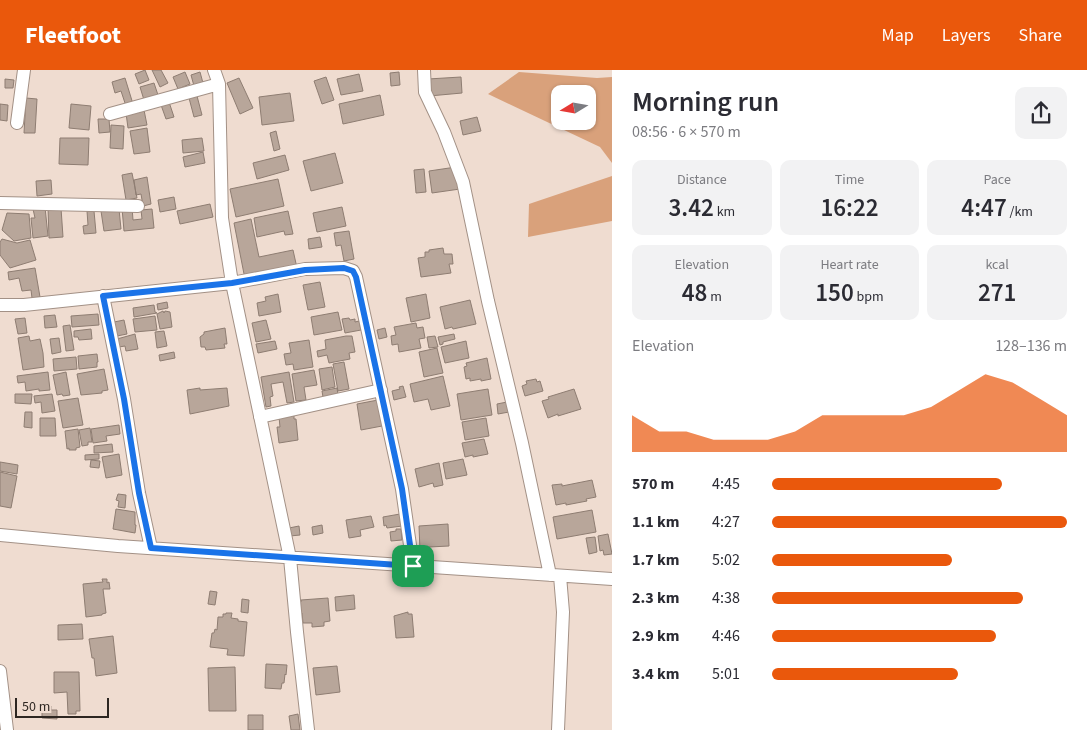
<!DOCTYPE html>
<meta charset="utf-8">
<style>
body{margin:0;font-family:"Source Sans 3",sans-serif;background:#f2f2f3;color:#2b2b33;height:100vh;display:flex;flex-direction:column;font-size:19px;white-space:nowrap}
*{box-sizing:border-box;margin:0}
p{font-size:16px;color:#7c7c81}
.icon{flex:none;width:28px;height:28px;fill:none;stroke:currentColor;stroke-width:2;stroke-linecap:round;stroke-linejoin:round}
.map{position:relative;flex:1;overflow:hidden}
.panel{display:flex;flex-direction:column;background:#fff;width:475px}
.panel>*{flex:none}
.needle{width:32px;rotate:259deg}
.tools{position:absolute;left:551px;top:15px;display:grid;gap:10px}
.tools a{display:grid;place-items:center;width:45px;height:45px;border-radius:10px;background:#fff;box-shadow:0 1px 4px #0004;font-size:25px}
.scale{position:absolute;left:15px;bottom:12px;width:94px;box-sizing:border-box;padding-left:5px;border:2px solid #2d2621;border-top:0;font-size:14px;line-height:18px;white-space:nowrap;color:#2d2621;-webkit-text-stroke:4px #efdcd0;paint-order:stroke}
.pin{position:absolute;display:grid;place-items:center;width:42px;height:42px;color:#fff;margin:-21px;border-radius:10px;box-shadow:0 2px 8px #0006}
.round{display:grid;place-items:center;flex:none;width:52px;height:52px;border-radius:10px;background:#f2f2f3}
.headline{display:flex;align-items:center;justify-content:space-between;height:85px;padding:0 20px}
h1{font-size:28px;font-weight:600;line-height:38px}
.figures{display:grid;grid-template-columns:repeat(3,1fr);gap:8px;height:85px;padding:5px 20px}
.figures div{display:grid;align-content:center;border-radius:10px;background:#f2f2f3;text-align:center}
.figures b{font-size:25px;font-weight:600}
.figures small{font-size:14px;font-weight:400}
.figures p{font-size:14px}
.chart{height:140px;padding:10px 20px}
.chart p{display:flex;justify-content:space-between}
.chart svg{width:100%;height:90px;margin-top:5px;fill:#ea580c;opacity:.7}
ul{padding:0 20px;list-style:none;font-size:16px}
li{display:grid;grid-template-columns:80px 60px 1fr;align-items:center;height:38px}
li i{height:12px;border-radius:6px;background:#ea580c}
header{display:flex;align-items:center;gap:30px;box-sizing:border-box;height:70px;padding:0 25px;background:#ea580c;color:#fff}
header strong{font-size:24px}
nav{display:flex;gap:28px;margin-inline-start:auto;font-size:18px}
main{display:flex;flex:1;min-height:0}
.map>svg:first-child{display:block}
.green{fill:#d9a17b;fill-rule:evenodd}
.building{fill:#b8a69a;stroke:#8e7d72}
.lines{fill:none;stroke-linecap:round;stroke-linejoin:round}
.minor-casing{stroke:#a39186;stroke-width:14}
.minor{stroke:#fff;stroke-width:12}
.route-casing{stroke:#fff;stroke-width:10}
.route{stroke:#1a73e8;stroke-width:6}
</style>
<header>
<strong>Fleetfoot</strong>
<nav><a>Map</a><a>Layers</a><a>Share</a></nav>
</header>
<main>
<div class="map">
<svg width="612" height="660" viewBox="0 0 612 660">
<rect width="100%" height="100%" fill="#efdcd0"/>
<path class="green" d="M519 2 597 8 612 7V93L600 77 488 24ZM560 24H588V51H560Z
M612 106V151L528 167 529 134Z"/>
<path class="building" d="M145 0 149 10 139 14 135 4Z
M152 0H161L168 13 160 17Z
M185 2 190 14 178 19 173 7Z
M200 2 203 13 194 16 191 5Z
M399 2 400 15 391 16 390 3Z
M359 4 363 21 341 25 337 9Z
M326 7 334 30 322 34 314 11Z
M461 7 462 23 429 26 428 9Z
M125 8 133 34 126 36 121 21 115 23 112 12Z
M239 8 253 38 240 44 227 13Z
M5 9 14 10 13 18H5Z
M154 13 158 25 144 30 140 17Z
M290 23 294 51 262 55 259 27Z
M380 25 384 45 343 54 339 34Z
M197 26 202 45 194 47 189 28Z
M26 28 37 29 35 63H24Z
M169 32 174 47 166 49 161 35Z
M0 34 8 35 7 51 0 50Z
M71 34 91 36 89 60 69 58Z
M144 40 147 55 128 58 126 43Z
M477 47 481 61 463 65 460 51Z
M98 49H109L110 62 99 63Z
M111 55 124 56 123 79 110 78Z
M147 58 150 82 134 84 130 61Z
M276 61 280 79 274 81 270 63Z
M60 68H89L88 95 59 94Z
M202 68 204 81 183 83 182 70Z
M203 82 205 93 185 97 183 87Z
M335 83 343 113 311 121 303 91Z
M285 85 289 100 257 109 253 93Z
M456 97 460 119 432 123 429 101Z
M424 99 426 122 416 123 414 100Z
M132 103 137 128 126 130 122 105Z
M147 107 151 134 143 136 141 124 136 125 134 110Z
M278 109 284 136 236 147 230 119Z
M51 110 52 124 37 126 36 111Z
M174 127 176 139 160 142 158 130Z
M210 134 213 147 180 154 177 141Z
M45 137 48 166 33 168 31 148H35L33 139Z
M132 137 133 150 142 149 141 140 152 139 154 158 124 161 122 138Z
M342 137 346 156 317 162 313 143Z
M48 138H61L63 167 49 168Z
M119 139 121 159 104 161 101 141Z
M87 141H94L96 163 84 164 83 156 88 155Z
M288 141 293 164 285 165 284 161 257 167 254 148Z
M7 143 29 144 31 168 14 171 2 160Z
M251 149 259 187 293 180 297 198 245 209 234 153Z
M349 161 354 189 344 191 341 175 336 176 334 163Z
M320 167 322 177 309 179 308 169Z
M2 169 17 173 30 170 36 190 10 198 0 185V172Z
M443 178 444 184H452L453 194H449L451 203 421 207 418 188 425 187V182H429V180Z
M35 198 40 227 32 228 31 220 22 221 19 208 9 210 8 202Z
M320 212 325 237 308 240 303 215Z
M278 224 281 242 259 246 257 233 266 231 265 227Z
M426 224 430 248 411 252 406 228Z
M470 230 476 254 453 259 452 257 445 259 440 237Z
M167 232 168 238 158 240 157 234Z
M154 235 155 242 157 243 134 247 133 238Z
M163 241 164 243 165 241 170 242 172 257 160 259 157 244Z
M338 242 342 260 314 265 311 247Z
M98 244 99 255 72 257 71 246Z
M55 245 57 257 45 258 44 246Z
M155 246 157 260 135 262 133 249Z
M25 248 27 263 18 264 15 249Z
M349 248 350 250 355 249V252L359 251 361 260 345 263 342 249Z
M124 250 127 264 117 266 114 252Z
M266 250 271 269 256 272 252 253Z
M416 253 417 258 423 257 425 268 419 269 421 278 399 282 398 274 392 275 391 266 396 265 394 257Z
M70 255 74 280 66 281 63 256Z
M225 258 227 274H224L225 278 206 280 205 277H201L200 267 204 264V262Z
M385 258 387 267 379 269 377 260Z
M91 259 92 269 79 270 78 267H74V261Z
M164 261 167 276 157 278 155 262Z
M135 264 138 279 126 281 125 276 119 277 117 269Z
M454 264 455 269 443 272V274L440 275 438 267Z
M29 266 30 271 40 269 43 283 44 297 23 300 18 268Z
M346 266H352L355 282 349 283 350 289 329 293 327 285 318 287 317 281 326 279 325 270Z
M435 266 438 277 429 278 427 267Z
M59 268 61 282 52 284 50 269Z
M309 270 313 297 294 300 293 294 286 295 284 284 291 283 289 273Z
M275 271 277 279 258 283 256 274Z
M466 271 469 288 445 293 441 277Z
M437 278 443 303 424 307 419 282Z
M174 282 175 288 160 291 159 285Z
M97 284 98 292H97V297L79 299 78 286Z
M76 287 77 299 54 301 53 289Z
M487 288 491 309 481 311V309L470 311V308L466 309 464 297 467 296 466 293Z
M344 292 349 319 338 321 333 294Z
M332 297 335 317 322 320 319 299Z
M104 299 108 320 102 321V323L81 325 77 304Z
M314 300 317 315 304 317 306 330 296 331 292 304Z
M48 302 50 320 39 321V319L26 321 25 312 18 313 17 306Z
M66 302 70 325 63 326 62 324 57 325 53 305Z
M289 302 294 332 287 333 283 312 271 314 273 326 270 327 271 336 266 337 261 307Z
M443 306 450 336 431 340 428 329 414 332 410 314Z
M536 309 537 312 540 311 543 321 525 326 522 316 527 314 526 311Z
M403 316 406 327 394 330 392 321 400 319 399 317Z
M200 318V320L227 318 229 336 190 344 187 320Z
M337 318 338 325 323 327 322 321Z
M488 319 492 345 461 350 457 324Z
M574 319 581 339 558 346V344L548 348 542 331 549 329 548 327Z
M15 324H32L31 334 15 333Z
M52 324 55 341 42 343 41 332 35 333 34 326Z
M78 328 83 355 63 358 58 331Z
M378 330 382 356 361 360 357 334Z
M507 332 509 342 498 344 497 334Z
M25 342H32V358L24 357Z
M294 345V349H296L298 370 279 373 277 357H280L279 347Z
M40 348H55L56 366H40Z
M486 348 489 366 465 370 462 352Z
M119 355 120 364 106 366 107 371 93 373 91 359Z
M90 358 92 372H88V375L82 376 79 360Z
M78 359 80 377 76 378V380H69V378L67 379 65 361Z
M484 369 488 384 473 387V385L465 387 462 373Z
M112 374 113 382 94 383V376Z
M99 384V389L85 390V385Z
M119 384 122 405 106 408 102 387Z
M463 389 467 405 446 409 443 393Z
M91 390 100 391 99 398 90 397Z
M0 392 18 395 17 404 0 401Z
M439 393 443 415 434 417 433 413 419 417 415 399Z
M0 402 17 406 11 438 0 436Z
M592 410 596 427 586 429 587 431 566 435V433L556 435 552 415 562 414V416Z
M118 424 126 425 125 438 118 437 119 431 116 430Z
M116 439 135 442V455H136L135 463 113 459Z
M592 440 596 462 557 469 553 447Z
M400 444 402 456 387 458 386 455 384 456 383 447Z
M371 446 374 457 360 460 361 466 349 468 346 450Z
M448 454 449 476 429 477V481H420L419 456Z
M322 455 323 463 313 465 312 457Z
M299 456 300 465 290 466 289 458Z
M396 459H401L402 470 391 471 390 462 396 461Z
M608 464 612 484 604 485 603 480 600 481 598 466Z
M595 467 597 482 589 484 586 468Z
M102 509H107V513L109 512 110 519H103L106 543 102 544V545L86 547 83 514 103 512Z
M210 521 217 522 215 535 208 534Z
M354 525 355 539 336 541 335 527Z
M328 528 330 551 324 552V556L312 557V553H303L302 543H299L298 533 301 532V530Z
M242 529 249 530 248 543 241 542Z
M408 542V544H412L414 567 396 568 394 546Z
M226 543H232L231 548 238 549V551L247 552 244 586 227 585 228 579 210 577 212 563H214L215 559 217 560 218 547H223V544H226Z
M82 554 83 569 58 570V555Z
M113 566 117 603 96 606 94 588H92L89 569Z
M266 594 287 595 286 605 285 604 284 613H282L281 619 265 618Z
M337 596 340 622 316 625 313 598Z
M235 597 236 641H209L208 598Z
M54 602H79L80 641H76V644H68L67 622 54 623Z
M42 636H51V640H57V649L42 648Z
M298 644 300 660H291L289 646Z
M248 645H263V660H248Z"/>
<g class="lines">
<g class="minor-casing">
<path id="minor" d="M214 0 219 14 222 148 232 213 290 488 297 562 308 660
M424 0 425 22 444 62 463 112 488 231 522 373 550 505
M110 44 219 14
M17 53 24 0
M0 133 138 136
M103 226 124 329 139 423 151 478
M0 235H24L232 213 305 199 344 198 353 201 356 207 402 419 413 496
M260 347 381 320
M0 465 118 476 612 509
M0 601 7 660
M558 660 563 542 560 506"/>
</g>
<use href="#minor" class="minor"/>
</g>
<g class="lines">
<g class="route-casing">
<path id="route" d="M344 198 353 201 356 207 402 419 413 496 151 478 139 423 124 329 103 226 232 213 305 200Z"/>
</g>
<use href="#route" class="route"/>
</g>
</svg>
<div class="tools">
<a><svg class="needle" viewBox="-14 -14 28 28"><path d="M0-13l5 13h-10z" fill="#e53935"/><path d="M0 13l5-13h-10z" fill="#7c7c81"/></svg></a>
</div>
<div class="scale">50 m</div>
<div class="pin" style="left:413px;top:496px;background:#1e9e55"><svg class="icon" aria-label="arrive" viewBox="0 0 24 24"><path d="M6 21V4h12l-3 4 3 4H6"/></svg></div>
</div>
<section class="panel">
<div class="headline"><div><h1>Morning run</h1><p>08:56 · 6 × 570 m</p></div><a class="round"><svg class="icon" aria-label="share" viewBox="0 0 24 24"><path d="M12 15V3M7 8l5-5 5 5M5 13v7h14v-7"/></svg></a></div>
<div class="figures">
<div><p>Distance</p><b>3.42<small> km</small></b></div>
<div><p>Time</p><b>16:22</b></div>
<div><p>Pace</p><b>4:47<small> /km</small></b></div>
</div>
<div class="figures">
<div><p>Elevation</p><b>48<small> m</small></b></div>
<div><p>Heart rate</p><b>150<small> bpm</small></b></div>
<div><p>kcal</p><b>271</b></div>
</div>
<div class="chart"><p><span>Elevation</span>128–136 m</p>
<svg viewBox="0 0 160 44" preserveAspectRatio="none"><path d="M0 44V26L10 34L20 34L30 38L40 38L50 38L60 34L70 26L80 26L90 26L100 26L110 22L120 14L130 6L140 10L150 18L160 26V44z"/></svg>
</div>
<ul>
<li><b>570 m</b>4:45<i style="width:78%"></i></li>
<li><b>1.1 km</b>4:27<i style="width:100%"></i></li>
<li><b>1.7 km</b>5:02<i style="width:61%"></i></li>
<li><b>2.3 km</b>4:38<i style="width:85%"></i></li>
<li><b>2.9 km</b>4:46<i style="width:76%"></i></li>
<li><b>3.4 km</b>5:01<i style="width:63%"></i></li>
</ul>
</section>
</main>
